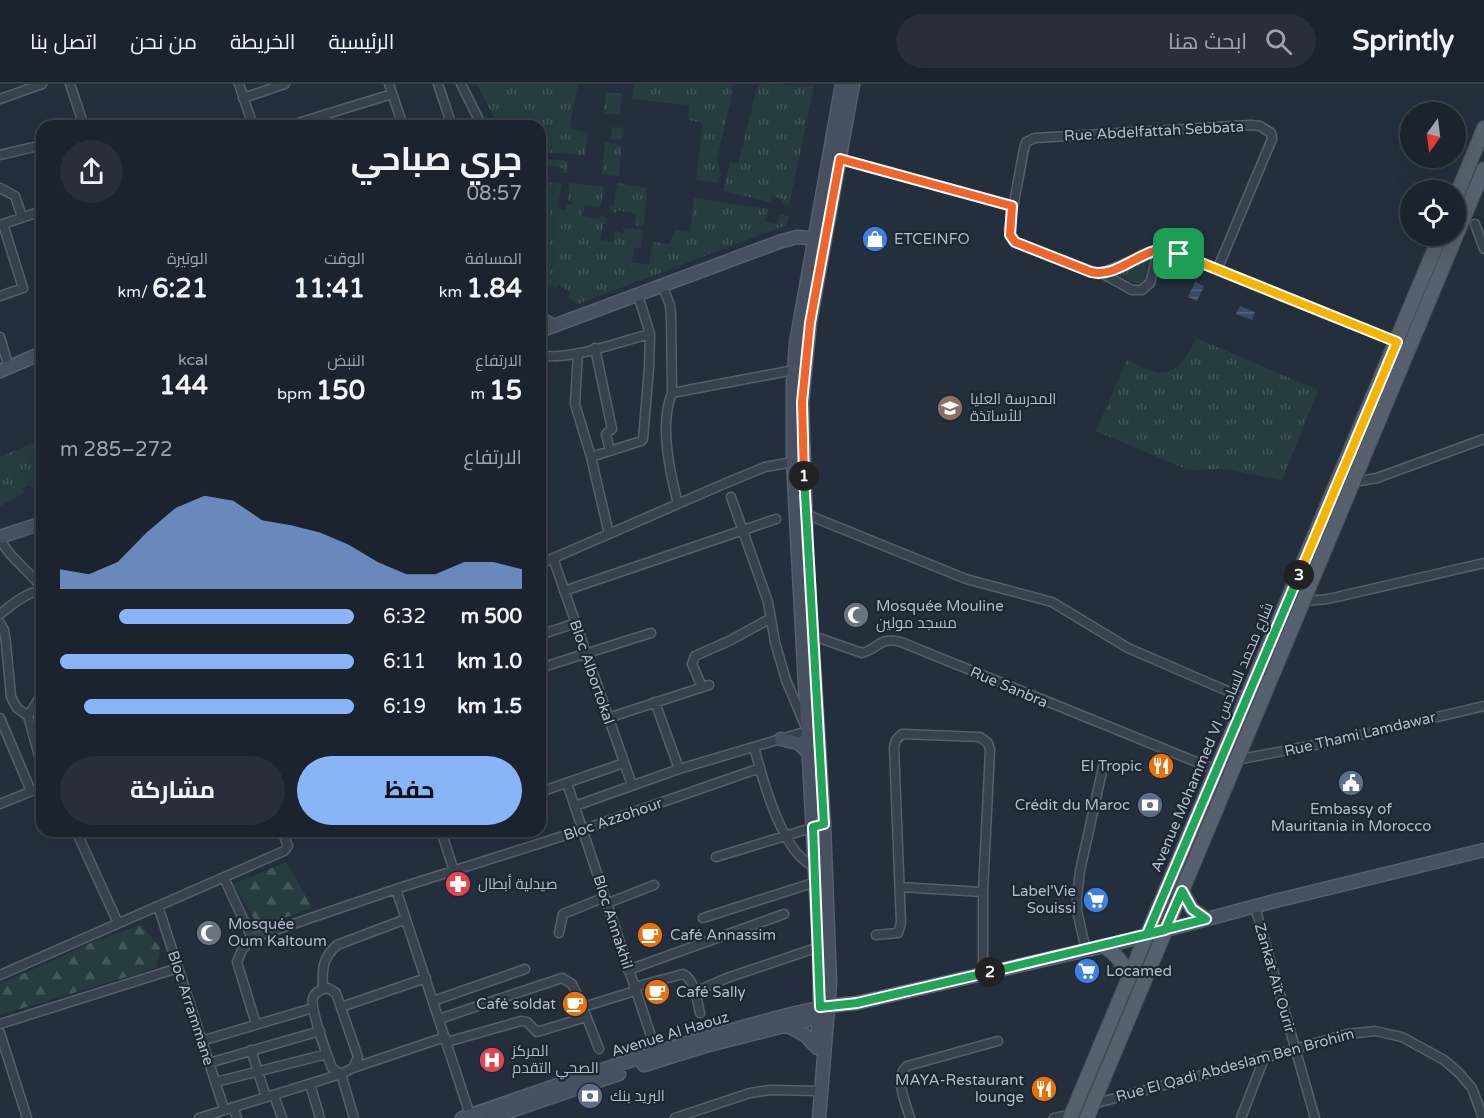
<!DOCTYPE html>
<html lang="ar">
<meta charset="utf-8">
<style>
body{margin:0;font-family:"Varela Round",Cairo,sans-serif;background:#282f3a;color:#f1f3f6;direction:rtl;height:100vh;display:flex;flex-direction:column;font-size:22px;white-space:nowrap}
*{box-sizing:border-box;margin:0}
p{font-size:20px;color:#a0a4aa}
.icon{flex:none;width:33px;height:33px;fill:none;stroke:currentColor;stroke-width:2;stroke-linecap:round;stroke-linejoin:round}
.map{position:relative;flex:1;overflow:hidden;direction:ltr}
.sheet{position:absolute;left:36px;top:36px;width:510px;height:717px;display:flex;flex-direction:column;background:#1b232e;border-radius:18px;box-shadow:0 6px 24px #0002,0 0 0 2px #39404a;direction:rtl}
.sheet>*{flex:none}
.needle{width:39px;rotate:194deg}
.buttons{position:absolute;left:1400px;top:18px;display:grid;gap:12px}
.buttons a{display:grid;place-items:center;width:66px;height:66px;border-radius:50%;background:#1b232e;box-shadow:0 6px 24px #0002,0 0 0 2px #39404a;font-size:30px}
.pin{position:absolute;display:grid;place-items:center;width:51px;height:51px;color:#fff;margin:-26px;border-radius:12px;box-shadow:0 3px 9px #0006}
.km{position:absolute;width:30px;height:30px;margin:-15px;border-radius:50%;background:#222;color:#fff;font-size:16px;line-height:30px;text-align:center}
.round{display:grid;place-items:center;flex:none;width:63px;height:63px;border-radius:32px;background:#282f3a}
.summary{display:flex;align-items:center;justify-content:space-between;height:102px;padding:0 24px}
h1{font-size:33px;font-weight:700;line-height:45px}
.stats{display:grid;grid-template-columns:repeat(3,1fr);gap:9px;height:102px;padding:6px 24px}
.stats div{display:grid;align-content:center}
.stats b{font-size:26px;font-weight:700}
.stats small{font-size:16px;font-weight:400}
.stats p{font-size:16px}
.chart{height:168px;padding:12px 24px}
.chart p{display:flex;justify-content:space-between}
.chart svg{width:100%;height:108px;margin-top:6px;fill:#8ab4f8;opacity:.7}
.action{display:flex;gap:12px;margin-top:auto;padding:12px 24px}
.action a{flex:1;height:69px;border-radius:36px;background:#8ab4f8;color:#111;font-size:24px;font-weight:700;line-height:69px;text-align:center}
.action a+a{background:#282f3a;color:#f1f3f6}
ul{padding:0 24px;list-style:none;font-size:20px}
li{display:grid;grid-template-columns:96px 72px 1fr;align-items:center;height:45px}
li i{height:15px;border-radius:8px;background:#8ab4f8}
header{display:flex;align-items:center;gap:36px;box-sizing:border-box;height:84px;padding:0 30px;background:#1b232e;border-bottom:2px solid #39404a}
header strong{font-size:28px}
nav{display:flex;gap:33px;margin-inline-start:auto;font-size:21px}
.search{width:420px;height:54px;background:#282f3a;display:flex;align-items:center;gap:15px;box-sizing:border-box;padding:0 21px;border-radius:33px;color:#a0a4aa;font-size:22px}
.map>svg:first-child{display:block}
.grass{fill:url(#grass-tufts)}
.forest{fill:url(#forest-firs)}
.water{fill:url(#water-rules)}
.lines{fill:none;stroke-linecap:round;stroke-linejoin:round}
.street-casing{stroke:#565f6c;stroke-width:11}
.secondary-casing{stroke:#565f6c;stroke-width:15}
.primary-casing{stroke:#414a57;stroke-width:16}
.street{stroke:#38414e;stroke-width:8}
.secondary{stroke:#465061;stroke-width:12}
.primary{stroke:#56606e;stroke-width:14}
.split-1-casing{stroke:#fff;stroke-width:12}
.split-2-casing{stroke:#fff;stroke-width:12}
.split-3-casing{stroke:#fff;stroke-width:12}
.split-4-casing{stroke:#fff;stroke-width:12}
.split-1{stroke:#f0652b;stroke-width:8}
.split-2{stroke:#22a559;stroke-width:8}
.split-3{stroke:#22a559;stroke-width:8}
.split-4{stroke:#f5b400;stroke-width:8}
.labels{text-anchor:middle;dominant-baseline:central;stroke-width:4.5;stroke-linejoin:round;paint-order:stroke}
.street-label{font-size:15px;fill:#b4bcc9;stroke:#1d2633}
.poi-label{font-size:15px;fill:#b4bcc9;stroke:#1d2633;text-anchor:start}
</style>
<header>
<strong>Sprintly</strong>
<div class="search"><svg class="icon" aria-label="search" viewBox="0 0 24 24"><circle cx="10" cy="10" r="6"/><path d="M15 15l6 6"/></svg>ابحث هنا</div>
<nav><a>الرئيسية</a><a>الخريطة</a><a>من نحن</a><a>اتصل بنا</a></nav>
</header>
<div class="map">
<svg width="1484" height="1034" viewBox="0 0 1484 1034">
<defs>
<pattern id="grass-tufts" width="24" height="20" patternUnits="userSpaceOnUse" patternTransform="scale(1.5)"><rect width="24" height="20" fill="#263c3f"/><path d="M3 7l-1-3M5 7V3M7 7l1-3M15 17l-1-3M17 17v-4M19 17l1-3" fill="none" stroke="#435659"/></pattern>
<pattern id="forest-firs" width="22" height="20" patternUnits="userSpaceOnUse" patternTransform="scale(1.5)"><rect width="22" height="20" fill="#263c3f"/><path d="M5 1l3.5 6h-7zM16 11l3.5 6h-7z" fill="#435659"/></pattern>
<pattern id="water-rules" width="6" height="5" patternUnits="userSpaceOnUse" patternTransform="scale(1.5)"><rect width="6" height="5" fill="#394c67"/><path d="M0 2.5h6" fill="none" stroke="#53647b"/></pattern>
</defs>
<rect width="100%" height="100%" fill="#242f3e"/>
<path class="grass" d="M477 0H578L570 40 572 45 588 49 585 71 540 68V42H498Z
M634 0H732L731 14 717 76 721 90 718 99 696 96 703 39 688 36 689 21 632 15Z
M761 0 814 2 789 121 782 120 783 115 772 112 770 118 723 107 730 78 738 80 757 4Z
M606 8 622 10 620 31 604 29Z
M612 43 624 44 623 53 620 56 611 55Z
M605 58 622 62 619 92 602 90Z
M540 74 568 77 567 89H563V84L541 82 540 87Z
M540 97 562 100 557 124 565 126 566 120 571 121 572 117H568L570 99 604 103 601 121 598 123 584 121 582 132 599 135 600 131 607 135 606 140H603L600 156 613 158 615 146 622 150 625 147 622 144 643 146 641 164 635 163 631 178 649 181 653 158 670 160 675 146 690 148 694 114 768 125 765 138 777 140 780 130 789 132 787 140 784 142 578 220 568 214 571 210 559 200 555 204 552 201 544 209 548 213 545 216 540 214Z
M617 99 647 104 644 141 634 142 636 130 618 126 614 130 610 125 611 121H614Z
M1151 173 1142 202 1113 190Z
M1196 254 1318 306 1282 396 1224 385 1188 386 1096 347 1127 276C1136 280 1145 285 1155 288 1177 293 1189 271 1196 254Z
M42 355V400L32 404 30 401 22 404 24 409 0 422V373Z"/>
<path class="forest" d="M286 778 312 823 260 844 233 800Z
M141 841 160 864 156 884 0 931V900L95 857Z"/>
<path class="water" d="M1195 198 1204 202 1197 217 1188 213Z
M1240 222 1255 228 1252 236 1236 230Z"/>
<g class="lines">
<g class="street-casing">
<path id="street" d="M70 0 84 42
M239 0 253 42
M389 0 403 42
M438 0 452 42
M461 0 482 42
M243 14 285 0
M0 15 42 0
M288 42 392 10
M0 71 42 61
M836 74 1012 122
M0 104 15 112 22 133
M1475 140 1484 165
M0 141 42 127
M1217 186 1272 55 1271 49 1260 42 1251 41 1035 54 1026 58 1024 65 1009 145 1010 151 1015 158 1099 190 1159 165 1170 166 1397 258
M1103 190 1132 206H1142L1150 199 1159 165
M662 201 670 221 671 231 672 309
M0 212 23 204 3 140
M0 253 9 284
M595 264 612 345 606 350 610 367
M578 269 575 320 591 373
M540 272C577 275 614 259 650 250
M1354 398 1377 394 1484 355
M731 413 768 518 775 558 786 596 805 641
M678 420C670 389 659 340 672 309L794 286
M803 429 966 495 1052 518 1128 564 1246 615
M609 450 591 373 641 357 643 355 649 284 650 250 638 211
M0 456 10 470 42 503
M553 474 632 701
M540 480 726 399 765 383 798 377
M564 507 776 435
M1305 517 1328 515 1484 479
M0 530C13 520 25 509 42 506
M0 539 4 546 6 559 11 613 17 624 28 632 42 683
M540 551 576 539
M807 552 822 555 862 569C880 564 880 552 901 558L1216 686
M540 584 651 549
M702 603 692 580 695 572 731 556 771 534
M655 618 679 685
M28 632 42 610
M0 634 31 707
M608 634 709 601
M754 663C762 693 783 775 817 783
M1236 676 1330 658 1484 622
M567 699 658 973
M540 708 624 679
M0 720 42 703
M575 722 679 685 811 646
M76 747 118 839
M441 747 454 787
M716 773 818 742
M224 794 252 854
M900 803 983 808
M396 805 471 1034
M608 819 654 801
M158 822 224 1025
M1255 823 1315 1034
M703 834 816 798
M559 849 563 830 605 813
M876 851 898 849 901 839 894 663 896 656 902 650 980 653 988 659 990 666 983 808V890
M1086 866 1077 827V812L1080 787 1103 683
M628 886 784 830
M0 891 284 767 288 762 282 747
M634 903 683 890C695 896 697 917 700 929
M323 905C322 886 322 874 337 861L406 835
M694 908 727 894 819 863
M433 917 525 885
M341 923 426 894
M585 929 599 965
M439 935 562 894 572 900 583 923 635 907
M0 940 178 884
M256 940 237 878 242 866 252 854 396 805 582 746 760 684
M0 949 27 1034
M201 957 313 924
M447 958 521 937 527 938 537 948 586 933
M251 966 266 1013
M209 979 320 947
M353 984 445 953
M216 998 327 970
M310 1000 320 1034
M274 1011 282 1034
M1093 1020 1229 984 1347 950 1375 947 1402 953 1444 976 1459 989 1472 1004 1483 1034
M233 1023 237 1034
M199 1034 341 990 353 984 358 973 336 909 328 904C322 905 315 907 313 914 310 925 327 971 332 984L341 990 354 1034
M675 1034 750 1009 770 1006 821 1007
M910 1034C906 1018 893 995 907 982L998 957
M1054 1034 1072 1030
M1241 1034 1265 972"/>
</g>
<g class="secondary-casing">
<path id="secondary" d="M540 234 554 242
M540 247 779 158 797 153 822 155
M0 287 42 269
M0 453 42 439
M781 655 798 659 809 669
M786 941 805 951 817 964
M817 958 820 923 819 863 793 377V299L796 259 842 0
M644 981 705 962 824 932
M462 1034C553 1003 643 970 736 945 776 934 816 922 857 919L1117 859 1275 817 1484 766
M490 1034 619 990
M819 1034 830 899 824 740 807 472 802 318 810 239 853 0"/>
</g>
<g class="primary-casing">
<path id="primary" d="M1455 115 1484 44
M1182 807 1192 825 1206 835
M1103 862C1116 869 1124 880 1128 894
M1070 1034 1440 152
M1087 1034 1484 85"/>
</g>
<use href="#street" class="street"/>
<use href="#secondary" class="secondary"/>
<use href="#primary" class="primary"/>
</g>
<g class="lines">
<g class="split-1-casing">
<path id="split-1" d="M804 392 802 318 810 239 840 75 1012 122 1010 151 1015 158 1091 188C1115 194 1138 169 1161 165 1168 164 1174 167 1179 170"/>
</g>
<g class="split-2-casing">
<path id="split-2" d="M804 392 824 740 813 743 820 923 857 919 990 888"/>
</g>
<g class="split-3-casing">
<path id="split-3" d="M990 888 1165 846 1182 807 1192 825 1206 835C1186 840 1167 845 1147 850L1299 491"/>
</g>
<g class="split-4-casing">
<path id="split-4" d="M1179 170 1397 258 1299 491"/>
</g>
<use href="#split-1" class="split-1"/>
<use href="#split-2" class="split-2"/>
<use href="#split-3" class="split-3"/>
<use href="#split-4" class="split-4"/>
</g>
<defs>
<g id="shop-disc" transform="scale(1.35)"><circle r="9.5" fill="#3f7fe0" stroke="#1d2633"/><path d="M-5-2.5h2.3a2.7 3.5 0 0 1 5.4 0H5L5.5 6h-11ZM-1.5-2.5h3a1.5 2.3 0 0 0-3 0Z" fill="#fff"/></g>
<g id="university-disc" transform="scale(1.35)"><circle r="9.5" fill="#8d6e63" stroke="#1d2633"/><path d="M0-5L7-2L0 1L-7-2ZM-4 1L0 2.5L4 1V4Q0 6-4 4Z" fill="#fff"/></g>
<g id="mosque-disc" transform="scale(1.35)"><circle r="9.5" fill="#6b7280" stroke="#1d2633"/><path d="M3.5-4.9A6 6 0 1 0 3.5 4.9A5 5 0 1 1 3.5-4.9Z" fill="#fff"/></g>
<g id="restaurant-disc" transform="scale(1.35)"><circle r="9.5" fill="#e8710a" stroke="#1d2633"/><path d="M-5-6h1v4h1v-4h1v4h1v-4h1v5L-1.5 .5V6h-2V.5L-5-1ZM5-6V6H3V1.5H1.5Q1.5-4 5-6Z" fill="#fff"/></g>
<g id="civic-disc" transform="scale(1.35)"><circle r="9.5" fill="#5c6f8a" stroke="#1d2633"/><path d="M-.6-6.5H3V-4.5H.6V-3L4-1V1h2V6H-6V1h2V-1L-.6-3ZM-1.2 2.5V6h2.4V2.5Z" fill="#fff"/></g>
<g id="bank-disc" transform="scale(1.35)"><circle r="9.5" fill="#5c6f8a" stroke="#1d2633"/><path d="M-6-4H6V4H-6ZM0-2.3a2.3 2.3 0 1 0 0 4.6a2.3 2.3 0 1 0 0-4.6Z" fill="#fff"/></g>
<g id="pharmacy-disc" transform="scale(1.35)"><circle r="9.5" fill="#e0444e" stroke="#1d2633"/><path d="M-2-6h4v4h4v4h-4v4h-4v-4h-4v-4h4Z" fill="#fff"/></g>
<g id="supermarket-disc" transform="scale(1.35)"><circle r="9.5" fill="#3f7fe0" stroke="#1d2633"/><path d="M-6-5.5h2.5l.6 2H6L4.5 2H-2.5L-4.4-4H-6ZM-1.5 3.2a1.3 1.3 0 1 0 .1 0ZM3 3.2a1.3 1.3 0 1 0 .1 0Z" fill="#fff"/></g>
<g id="cafe-disc" transform="scale(1.35)"><circle r="9.5" fill="#e8710a" stroke="#1d2633"/><path d="M-5.5-4.5H6V0H3Q3 3.5 0 3.5H-2.5Q-5.5 3.5-5.5 0ZM3-3.2v2h1.7v-2ZM-6 4.5H4V6H-6Z" fill="#fff"/></g>
<g id="hospital-disc" transform="scale(1.35)"><circle r="9.5" fill="#e0444e" stroke="#1d2633"/><path d="M-5-5h3v3.5h4V-5h3V5h-3V1.5h-4V5h-3Z" fill="#fff"/></g>
</defs>
<g fill-rule="evenodd">
<use href="#shop-disc" x="875" y="155"/>
<use href="#university-disc" x="950" y="324"/>
<use href="#mosque-disc" x="856" y="531"/>
<use href="#restaurant-disc" x="1161" y="682"/>
<use href="#civic-disc" x="1351" y="699"/>
<use href="#bank-disc" x="1150" y="721"/>
<use href="#pharmacy-disc" x="458" y="800"/>
<use href="#supermarket-disc" x="1096" y="816"/>
<use href="#mosque-disc" x="209" y="849"/>
<use href="#cafe-disc" x="650" y="851"/>
<use href="#supermarket-disc" x="1087" y="887"/>
<use href="#cafe-disc" x="657" y="908"/>
<use href="#cafe-disc" x="575" y="920"/>
<use href="#hospital-disc" x="492" y="976"/>
<use href="#restaurant-disc" x="1044" y="1005"/>
<use href="#bank-disc" x="590" y="1012"/>
</g>
<g class="labels">
<g class="street-label">
<text transform="translate(1154 47) rotate(-3)">Rue Abdelfattah Sebbata</text>
<text transform="translate(592 588) rotate(71)">Bloc Albortokal</text>
<text transform="translate(1009 603) rotate(23)">Rue Sanbra</text>
<text transform="translate(1360 650) rotate(-13)">Rue Thami Lamdawar</text>
<text transform="translate(1212 653) rotate(-67)">Avenue Mohammed VI شارع محمد السادس</text>
<text transform="translate(613 735) rotate(-19)">Bloc Azzohour</text>
<text transform="translate(613 838) rotate(72)">Bloc Annakhil</text>
<text transform="translate(1275 894) rotate(74)">Zankat Aït Ourir</text>
<text transform="translate(191 924) rotate(72)">Bloc Arrammane</text>
<text transform="translate(670 950) rotate(-17)">Avenue Al Haouz</text>
<text transform="translate(1235 981) rotate(-15)">Rue El Qadi Abdeslam Ben Brohim</text>
</g>
<g class="poi-label">
<text x="894" y="155">ETCEINFO</text>
<text x="970" y="315">المدرسة العليا<tspan x="970" dy="17">للأساتذة</tspan></text>
<text x="876" y="522">Mosquée Mouline<tspan x="876" dy="17">مسجد مولين</tspan></text>
<text x="1142" y="682" text-anchor="end">El Tropic</text>
<text x="1130" y="721" text-anchor="end">Crédit du Maroc</text>
<text x="1351" y="725" text-anchor="middle">Embassy of<tspan x="1351" dy="17">Mauritania in Morocco</tspan></text>
<text x="478" y="800">صيدلية أبطال</text>
<text x="1076" y="807" text-anchor="end">Label'Vie<tspan x="1076" dy="17">Souissi</tspan></text>
<text x="228" y="840">Mosquée<tspan x="228" dy="17">Oum Kaltoum</tspan></text>
<text x="670" y="851">Café Annassim</text>
<text x="1106" y="887">Locamed</text>
<text x="676" y="908">Café Sally</text>
<text x="556" y="920" text-anchor="end">Café soldat</text>
<text x="512" y="967">المركز<tspan x="512" dy="17">الصحي التقدم</tspan></text>
<text x="1024" y="996" text-anchor="end">MAYA-Restaurant<tspan x="1024" dy="17">lounge</tspan></text>
<text x="610" y="1012">البريد بنك</text>
</g>
</g>
</svg>
<div class="buttons">
<a><svg class="needle" viewBox="-14 -14 28 28"><path d="M0-13l5 13h-10z" fill="#e53935"/><path d="M0 13l5-13h-10z" fill="#a0a4aa"/></svg></a>
<a><svg class="icon" aria-label="locate" viewBox="0 0 24 24"><circle cx="12" cy="12" r="6"/><path d="M12 2v4M12 18v4M2 12h4M18 12h4"/></svg></a>
</div>
<div class="pin" style="left:1179px;top:170px;background:#1e9e55"><svg class="icon" aria-label="arrive" viewBox="0 0 24 24"><path d="M6 21V4h12l-3 4 3 4H6"/></svg></div>
<b class="km" style="left:804px;top:392px">1</b>
<b class="km" style="left:990px;top:888px">2</b>
<b class="km" style="left:1299px;top:491px">3</b>
<section class="sheet">
<div class="summary"><div><h1>جري صباحي</h1><p>08:57</p></div><a class="round"><svg class="icon" aria-label="share" viewBox="0 0 24 24"><path d="M12 15V3M7 8l5-5 5 5M5 13v7h14v-7"/></svg></a></div>
<div class="stats">
<div><p>المسافة</p><b>1.84<small> km</small></b></div>
<div><p>الوقت</p><b>11:41</b></div>
<div><p>الوتيرة</p><b>6:21<small> /km</small></b></div>
</div>
<div class="stats">
<div><p>الارتفاع</p><b>15<small> m</small></b></div>
<div><p>النبض</p><b>150<small> bpm</small></b></div>
<div><p>kcal</p><b>144</b></div>
</div>
<div class="chart"><p><span>الارتفاع</span>272–285 m</p>
<svg viewBox="0 0 160 44" preserveAspectRatio="none"><path d="M0 44V36L10 38L20 33L30 21L40 11L50 6L60 8L70 16L80 18L90 21L100 26L110 33L120 38L130 38L140 33L150 33L160 36V44z"/></svg>
</div>
<ul>
<li><b>500 m</b>6:32<i style="width:80%"></i></li>
<li><b>1.0 km</b>6:11<i style="width:100%"></i></li>
<li><b>1.5 km</b>6:19<i style="width:92%"></i></li>
</ul>
<div class="action"><a>حفظ</a><a>مشاركة</a></div>
</section>
</div>
